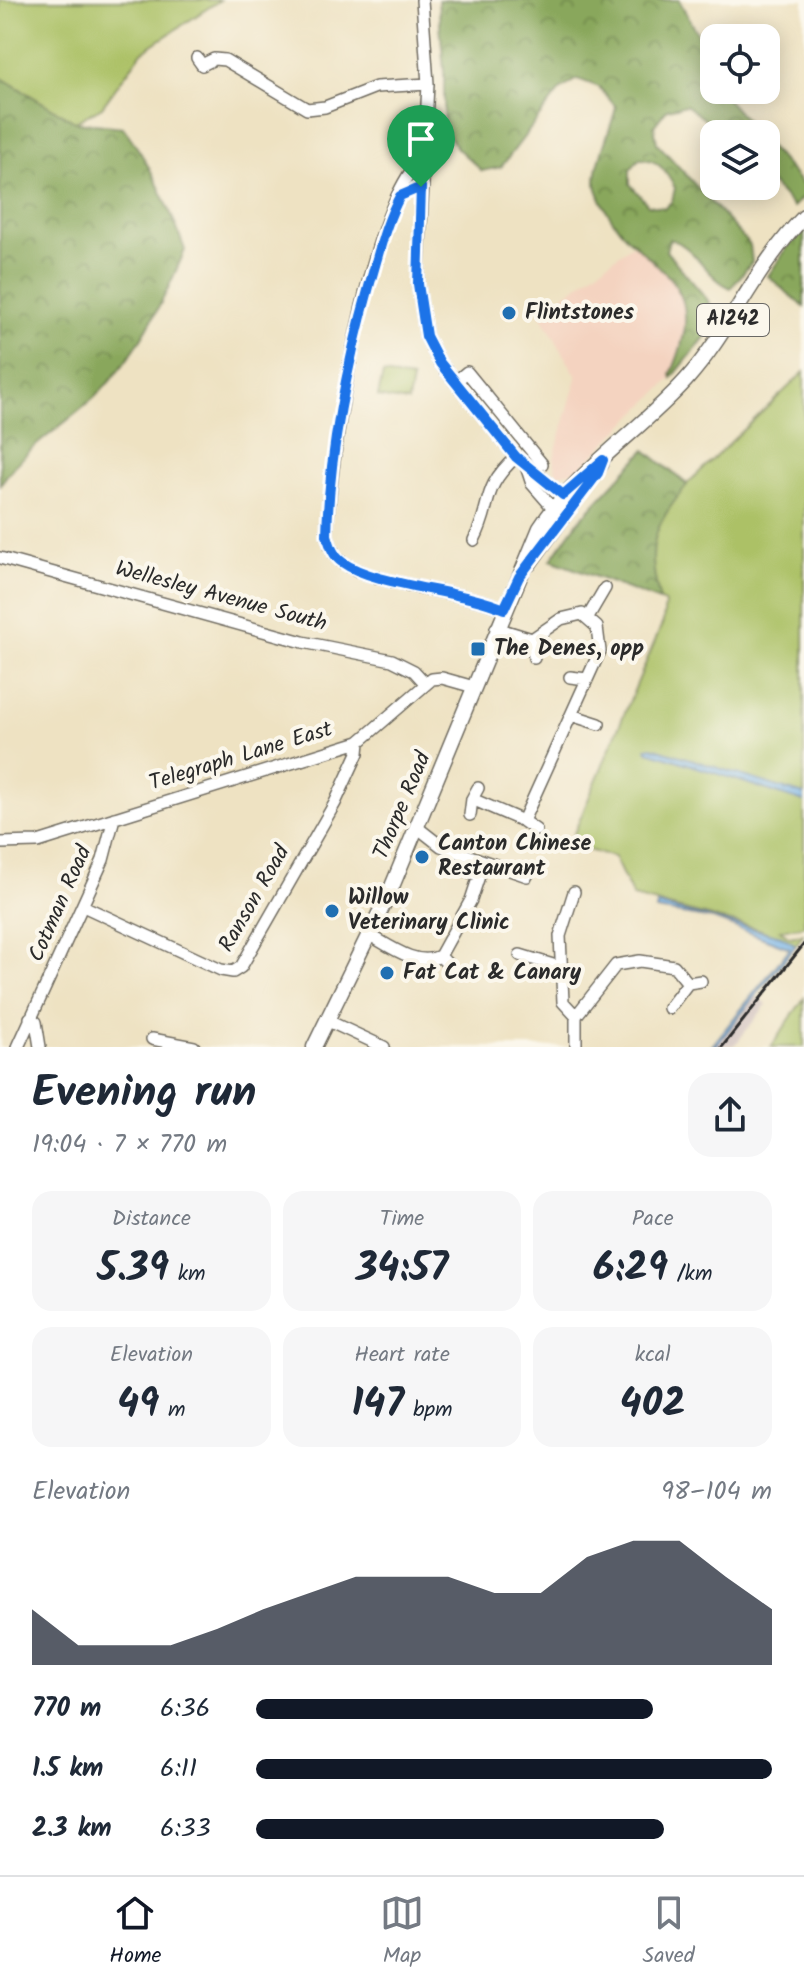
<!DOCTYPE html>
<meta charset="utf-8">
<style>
body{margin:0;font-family:Kalam,sans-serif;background:#f6f6f7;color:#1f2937;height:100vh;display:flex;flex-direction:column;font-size:30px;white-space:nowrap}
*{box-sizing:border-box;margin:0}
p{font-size:26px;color:#747a83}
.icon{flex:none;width:44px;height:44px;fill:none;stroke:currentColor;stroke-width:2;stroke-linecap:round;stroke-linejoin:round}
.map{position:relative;height:1047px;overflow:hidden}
.panel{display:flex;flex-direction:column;background:#fff;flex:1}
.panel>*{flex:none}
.buttons{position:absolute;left:700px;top:24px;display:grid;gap:16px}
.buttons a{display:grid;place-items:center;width:80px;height:80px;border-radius:16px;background:#fff;box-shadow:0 4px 20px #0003;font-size:40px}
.pin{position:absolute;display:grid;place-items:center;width:68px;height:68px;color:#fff;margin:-82px -34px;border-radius:50% 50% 50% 0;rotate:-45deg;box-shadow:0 0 8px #0007}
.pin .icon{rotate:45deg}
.round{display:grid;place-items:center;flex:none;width:84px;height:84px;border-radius:24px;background:#f6f6f7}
.overview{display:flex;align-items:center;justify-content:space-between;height:136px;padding:0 32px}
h1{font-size:44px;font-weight:600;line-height:60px}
.stats{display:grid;grid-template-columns:repeat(3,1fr);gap:12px;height:136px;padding:8px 32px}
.stats div{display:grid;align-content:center;border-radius:20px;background:#f6f6f7;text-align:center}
.stats b{font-size:40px;font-weight:600}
.stats small{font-size:22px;font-weight:400}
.stats p{font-size:22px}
.chart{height:224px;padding:16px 32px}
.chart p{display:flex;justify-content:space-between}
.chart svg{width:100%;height:144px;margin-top:8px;fill:#111827;opacity:.7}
ul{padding:0 32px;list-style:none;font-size:26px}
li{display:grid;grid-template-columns:128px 96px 1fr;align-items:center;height:60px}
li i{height:20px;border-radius:10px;background:#111827}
.menu{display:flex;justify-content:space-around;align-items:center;height:112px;border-top:2px solid #e0e1e3;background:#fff;font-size:22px;color:#747a83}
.menu a{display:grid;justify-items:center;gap:4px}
.menu .selected{color:#111827}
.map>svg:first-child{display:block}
.built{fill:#f4d3c0}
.railway{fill:#d0c0bc}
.green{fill:#acc166;stroke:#6c7648;stroke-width:2}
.forest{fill:url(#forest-crowns);stroke:#5a6943;stroke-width:2;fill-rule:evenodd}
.water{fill:url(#water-ripples);stroke:#506e89;stroke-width:2}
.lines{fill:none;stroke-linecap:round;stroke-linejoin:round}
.minor-casing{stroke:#6f6b60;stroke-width:14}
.major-casing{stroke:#6f6b60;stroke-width:17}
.minor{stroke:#fff;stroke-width:11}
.major{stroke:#fff;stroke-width:14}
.rail{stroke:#2b2b2b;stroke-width:3}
.route-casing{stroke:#fff;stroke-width:16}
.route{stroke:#1a73e8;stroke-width:10}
.poi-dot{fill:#1f6fb2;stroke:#fbf7ec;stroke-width:3}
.labels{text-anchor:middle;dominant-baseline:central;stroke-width:8;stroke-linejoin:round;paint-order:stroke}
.shield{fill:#fbf7ec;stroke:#696865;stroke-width:2}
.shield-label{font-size:20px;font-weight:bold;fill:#2b2b2b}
.poi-label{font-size:22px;font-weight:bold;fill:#2b2b2b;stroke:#fbf7ec;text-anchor:start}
.street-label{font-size:22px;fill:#2b2b2b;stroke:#fbf7ec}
</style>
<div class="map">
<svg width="804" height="1047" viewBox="0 0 804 1047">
<defs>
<pattern id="forest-crowns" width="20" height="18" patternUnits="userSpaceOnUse" patternTransform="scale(2)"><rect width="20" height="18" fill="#89a75b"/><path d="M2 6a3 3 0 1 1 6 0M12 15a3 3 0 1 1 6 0" fill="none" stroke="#70884b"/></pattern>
<pattern id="water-ripples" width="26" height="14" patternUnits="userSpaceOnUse" patternTransform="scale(2)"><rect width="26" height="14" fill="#74b2e7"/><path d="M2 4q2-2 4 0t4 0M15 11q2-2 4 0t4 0" fill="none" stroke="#5f91bb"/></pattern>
</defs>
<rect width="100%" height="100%" fill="#fbf7ec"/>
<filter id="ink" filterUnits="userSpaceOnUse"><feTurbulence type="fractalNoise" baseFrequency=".0125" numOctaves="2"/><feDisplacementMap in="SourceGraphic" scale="16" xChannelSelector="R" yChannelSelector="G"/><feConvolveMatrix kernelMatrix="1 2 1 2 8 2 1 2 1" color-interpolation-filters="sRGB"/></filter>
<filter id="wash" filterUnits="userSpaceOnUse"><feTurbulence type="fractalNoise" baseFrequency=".006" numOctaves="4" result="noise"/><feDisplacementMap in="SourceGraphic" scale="32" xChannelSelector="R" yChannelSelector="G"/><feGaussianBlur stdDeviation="1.8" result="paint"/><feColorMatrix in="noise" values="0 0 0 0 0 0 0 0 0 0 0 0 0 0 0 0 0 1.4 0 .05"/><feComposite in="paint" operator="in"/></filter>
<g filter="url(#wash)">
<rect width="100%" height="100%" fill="#eee2c2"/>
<path class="built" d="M632 245 653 258 678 288 688 312 685 342 671 374 672 378 579 469 556 475 554 457 577 377 540 313Z"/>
<path class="railway" d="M757 997 767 1004 735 1045 716 1047Z"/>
<path class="green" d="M0 0H220L142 52 102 107 75 122 0 77Z
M804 372V926L780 930 790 937 803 934 796 945 759 929 633 897 614 857 569 845 663 622 665 603 551 560 578 522 645 450 687 484Z
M383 374 412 379 408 402 378 397Z
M804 998V1047H771Z"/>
<path class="forest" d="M438 0H679L709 54 714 90H719L758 134H724L686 105 667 109 654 126 657 143 750 245 752 262 731 288C706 278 695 245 669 239L666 251 707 299 718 321 672 378 671 374C721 261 626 275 597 189 591 171 612 128 616 107L599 87 578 79 560 90 501 167 482 171 457 148 444 128V72ZM639 159C659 158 666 172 675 188L672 201 665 208 648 205 630 184V170Z
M0 77 75 122 123 127C151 164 169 206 185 250 162 304 138 355 95 397 63 427 24 448 0 485Z
M766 143 804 186V196L793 207 766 177Z
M804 231V307L768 276 793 239Z
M645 450 687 485C652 529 646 545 660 601L551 560 578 522Z"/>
<path class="water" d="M652 747 804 795V802L648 751 647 748Z
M657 905 781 936 796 945 715 1047H711L790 948 713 919 656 910Z"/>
</g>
<g filter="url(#ink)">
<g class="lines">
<g class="minor-casing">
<path id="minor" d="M422 0 428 84 418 284 426 336 440 363 516 457 563 495
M197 58 202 65 214 59 225 60 307 109 325 107 376 87 428 84
M423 158C369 202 329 462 327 535 330 545 333 556 342 562 374 586 462 590 504 609
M455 382 467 372 542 464
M527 469 532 484 553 508
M474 540C493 504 480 489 516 457
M0 558 303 642 392 660 414 671 426 684
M588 617 605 588
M532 639 534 658
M570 677 587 679
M571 715 599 724
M478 788 472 799 523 821 600 651 597 627 582 614 561 619 532 639 496 628
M470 815 472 799
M523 821 536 830
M418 828 441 846 527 876
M0 843 38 842 359 742 432 679 442 678 474 687
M574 892 560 936 563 1002 576 1016
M83 906 221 970 233 972 241 967 335 803 358 753 359 742
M368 934C388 945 417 968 440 956L471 900 479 876 469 872
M520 955 563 968
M440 956 452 969
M688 983 701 981
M30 1018 36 1022 40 1047
M326 1020 384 1047
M152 1039 194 1047
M18 1047 103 860 114 818
M576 1047V1016L616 965 640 961 674 966 688 983 669 1008"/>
</g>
<g class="major-casing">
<path id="major" d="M529 564 601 464
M314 1047 391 889 540 528C578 469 639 432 686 380 731 330 756 265 804 217"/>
</g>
<use href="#minor" class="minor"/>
<use href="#major" class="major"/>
<path class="rail" d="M722 1047 804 944"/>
</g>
</g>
<g class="lines" filter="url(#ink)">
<g class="route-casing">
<path id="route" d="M421 187 418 284 426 336 440 363 516 457 563 495 603 460 598 473 519 577 504 609C462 590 375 586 342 562 333 556 330 545 327 535 329 450 347 365 370 283 379 253 385 224 400 196Z"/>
</g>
<use href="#route" class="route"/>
</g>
<g class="poi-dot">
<circle cx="509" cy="313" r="8"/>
<rect x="470" y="641" width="16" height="16" rx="4"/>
<circle cx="422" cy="857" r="8"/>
<circle cx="332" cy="911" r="8"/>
<circle cx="387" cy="973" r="8"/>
</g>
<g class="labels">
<rect class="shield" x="697" y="304" width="72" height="32" rx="6"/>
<g class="shield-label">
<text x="733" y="320">A1242</text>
</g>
<g class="poi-label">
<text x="525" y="313">Flintstones</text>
<text x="494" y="649">The Denes, opp</text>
<text x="438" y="844">Canton Chinese<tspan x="438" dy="25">Restaurant</tspan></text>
<text x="348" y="898">Willow<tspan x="348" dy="25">Veterinary Clinic</tspan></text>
<text x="403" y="973">Fat Cat &amp; Canary</text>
</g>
<g class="street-label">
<text transform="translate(221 597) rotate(15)">Wellesley Avenue South</text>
<text transform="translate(241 757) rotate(-17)">Telegraph Lane East</text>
<text transform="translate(403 806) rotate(-67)">Thorpe Road</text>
<text transform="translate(255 899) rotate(-60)">Ranson Road</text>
<text transform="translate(61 904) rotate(-66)">Cotman Road</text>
</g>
</g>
</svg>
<div class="buttons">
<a><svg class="icon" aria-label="locate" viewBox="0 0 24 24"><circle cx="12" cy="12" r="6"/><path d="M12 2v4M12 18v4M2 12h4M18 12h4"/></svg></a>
<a><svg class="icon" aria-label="layers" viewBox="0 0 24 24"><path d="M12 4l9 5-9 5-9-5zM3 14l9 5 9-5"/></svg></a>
</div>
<div class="pin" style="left:421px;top:187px;background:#1e9e55"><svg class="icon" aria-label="arrive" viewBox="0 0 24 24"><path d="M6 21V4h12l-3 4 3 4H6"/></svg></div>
</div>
<section class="panel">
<div class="overview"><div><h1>Evening run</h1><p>19:04 · 7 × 770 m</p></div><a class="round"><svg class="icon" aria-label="share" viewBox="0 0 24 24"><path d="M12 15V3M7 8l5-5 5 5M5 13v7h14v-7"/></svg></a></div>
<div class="stats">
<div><p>Distance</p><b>5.39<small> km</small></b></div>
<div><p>Time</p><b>34:57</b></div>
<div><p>Pace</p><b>6:29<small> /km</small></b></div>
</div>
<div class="stats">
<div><p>Elevation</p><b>49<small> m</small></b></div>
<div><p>Heart rate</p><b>147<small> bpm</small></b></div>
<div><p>kcal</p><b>402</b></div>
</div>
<div class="chart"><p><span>Elevation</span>98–104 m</p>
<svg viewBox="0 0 160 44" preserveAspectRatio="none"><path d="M0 44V27L10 38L20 38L30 38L40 33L50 27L60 22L70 17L80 17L90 17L100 22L110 22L120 11L130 6L140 6L150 17L160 27V44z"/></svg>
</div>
<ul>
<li><b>770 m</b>6:36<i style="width:77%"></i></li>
<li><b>1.5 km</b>6:11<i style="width:100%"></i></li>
<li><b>2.3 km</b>6:33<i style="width:79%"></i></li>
</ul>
</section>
<nav class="menu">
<a class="selected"><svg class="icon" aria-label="home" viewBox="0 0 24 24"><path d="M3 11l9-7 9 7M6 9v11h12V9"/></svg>Home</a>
<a><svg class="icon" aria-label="map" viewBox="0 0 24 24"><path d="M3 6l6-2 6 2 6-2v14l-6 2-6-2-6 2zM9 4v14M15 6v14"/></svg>Map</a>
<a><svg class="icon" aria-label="saved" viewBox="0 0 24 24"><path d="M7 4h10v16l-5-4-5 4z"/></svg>Saved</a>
</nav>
